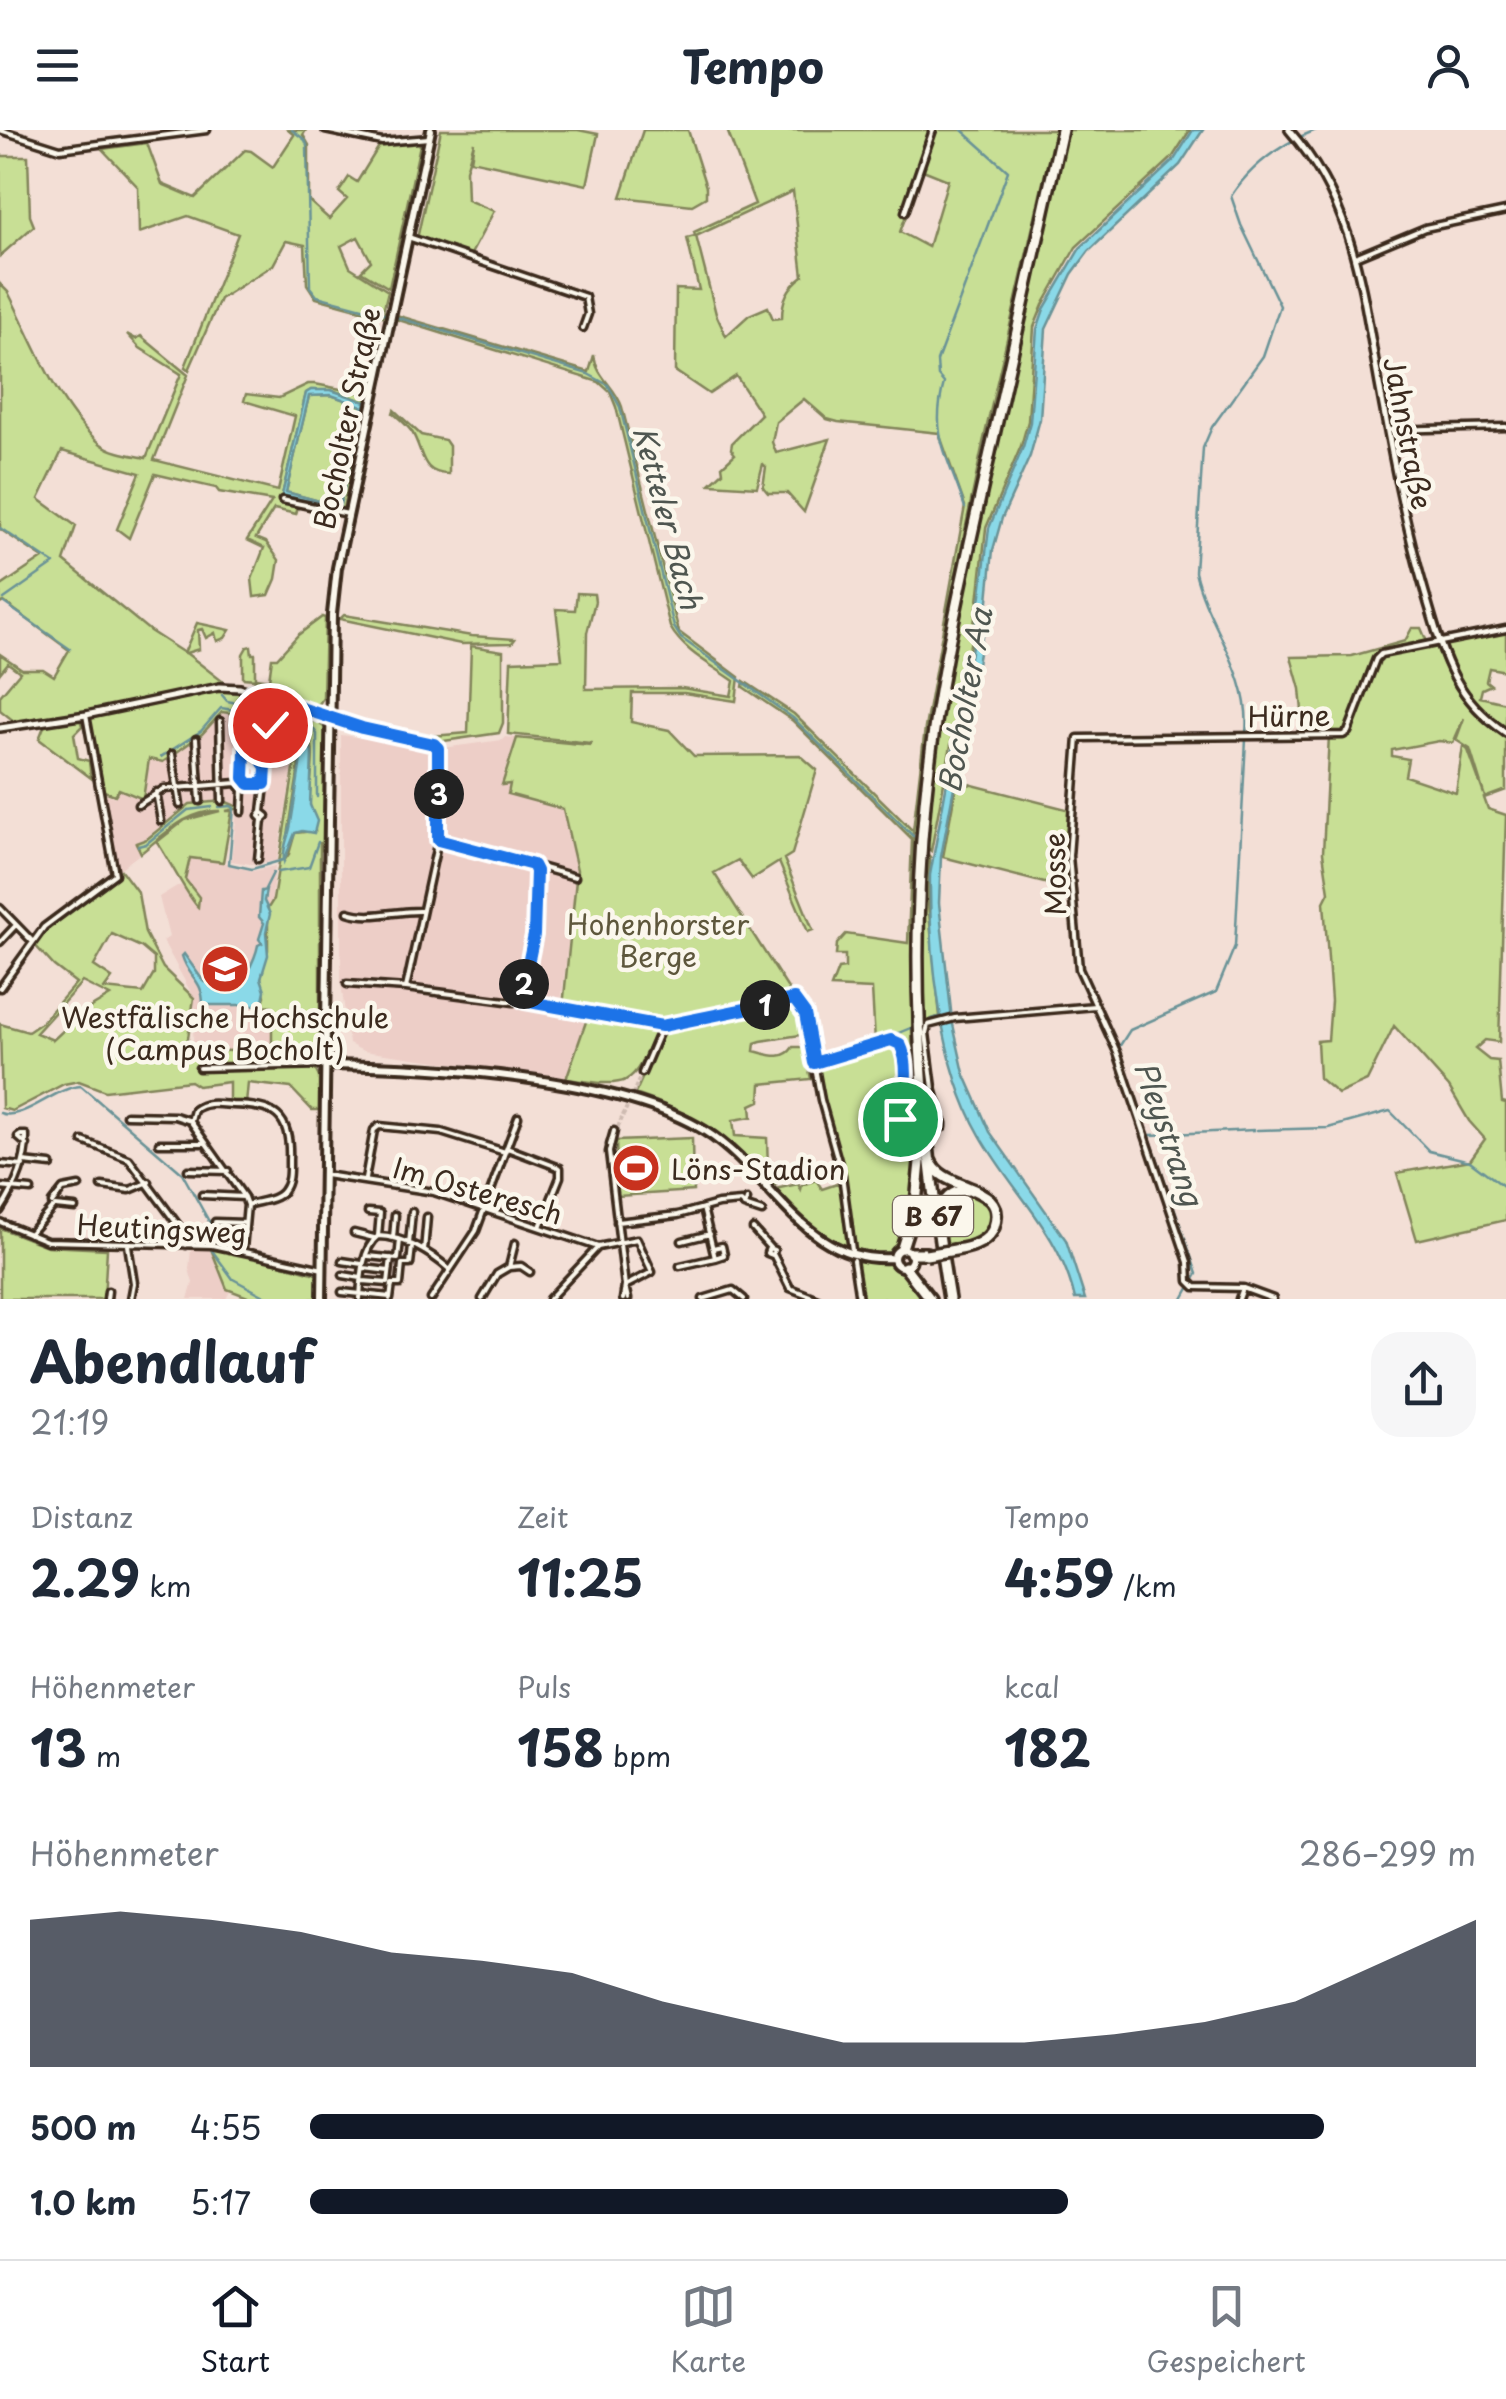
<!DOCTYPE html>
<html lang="de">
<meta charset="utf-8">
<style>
body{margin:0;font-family:"Playpen Sans",sans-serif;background:#f6f6f7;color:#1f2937;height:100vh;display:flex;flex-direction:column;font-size:38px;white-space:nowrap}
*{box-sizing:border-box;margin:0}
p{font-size:32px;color:#747a83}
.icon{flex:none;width:55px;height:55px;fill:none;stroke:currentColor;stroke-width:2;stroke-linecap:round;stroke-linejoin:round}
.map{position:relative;height:1169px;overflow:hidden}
.details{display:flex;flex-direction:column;background:#fff;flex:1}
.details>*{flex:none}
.pin{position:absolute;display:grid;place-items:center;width:85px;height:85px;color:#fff;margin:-42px;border:5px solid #fff;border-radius:50%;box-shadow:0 2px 10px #0007}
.km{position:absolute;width:50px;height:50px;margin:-25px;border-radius:50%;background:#222;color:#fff;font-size:28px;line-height:50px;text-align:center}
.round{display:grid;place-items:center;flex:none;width:105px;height:105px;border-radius:30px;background:#f6f6f7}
.headline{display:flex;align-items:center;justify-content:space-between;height:170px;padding:0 30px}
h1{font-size:55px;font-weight:700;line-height:75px}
.stats{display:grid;grid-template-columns:repeat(3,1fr);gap:15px;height:170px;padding:10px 30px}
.stats div{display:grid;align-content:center}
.stats b{font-size:50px;font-weight:700}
.stats small{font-size:28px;font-weight:400}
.stats p{font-size:28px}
.chart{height:280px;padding:20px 30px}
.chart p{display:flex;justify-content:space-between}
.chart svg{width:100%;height:180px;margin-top:10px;fill:#111827;opacity:.7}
ul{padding:0 30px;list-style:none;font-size:32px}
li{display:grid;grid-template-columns:160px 120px 1fr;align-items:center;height:75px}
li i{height:25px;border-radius:12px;background:#111827}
header{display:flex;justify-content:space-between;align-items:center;height:130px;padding:0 30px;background:#fff;font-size:45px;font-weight:700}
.tab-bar{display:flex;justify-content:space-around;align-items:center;height:140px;border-top:2px solid #e0e1e3;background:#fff;font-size:28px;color:#747a83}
.tab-bar a{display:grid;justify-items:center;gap:5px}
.tab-bar .current{color:#111827}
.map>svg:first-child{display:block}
.built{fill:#edcec7}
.green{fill:#c8df95;stroke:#82845a;stroke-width:2.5;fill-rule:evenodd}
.water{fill:#8ad9e8;stroke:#6a9397;stroke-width:2.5;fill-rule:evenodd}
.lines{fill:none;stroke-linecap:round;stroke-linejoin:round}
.stream{stroke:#6a9397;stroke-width:2.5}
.minor-tunnel{stroke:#cebbb1;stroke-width:4;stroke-dasharray:4 2;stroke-linecap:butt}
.minor-casing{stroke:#3b2a1e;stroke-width:11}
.tertiary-casing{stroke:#3b2a1e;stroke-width:12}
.secondary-casing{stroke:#3b2a1e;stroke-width:14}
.trunk-casing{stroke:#3b2a1e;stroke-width:16}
.minor{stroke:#fbf7ec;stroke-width:4}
.tertiary{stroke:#fbf7ec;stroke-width:5}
.secondary{stroke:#fbf7ec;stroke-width:6}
.trunk{stroke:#fbf7ec;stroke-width:9}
.minor-bridge-casing{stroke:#3b2a1e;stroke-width:11;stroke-linecap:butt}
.trunk-bridge-casing{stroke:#3b2a1e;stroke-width:16;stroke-linecap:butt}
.minor-bridge{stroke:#fbf7ec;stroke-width:4}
.trunk-bridge{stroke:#fbf7ec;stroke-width:9}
.route-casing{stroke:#fff;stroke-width:20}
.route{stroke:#1a73e8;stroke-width:12}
.labels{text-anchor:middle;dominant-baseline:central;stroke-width:9;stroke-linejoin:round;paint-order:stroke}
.shield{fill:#fbf7ec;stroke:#75685c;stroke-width:2.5}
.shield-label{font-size:25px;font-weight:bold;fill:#3b2a1e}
.street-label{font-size:28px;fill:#3b2a1e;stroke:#fbf7ec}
.park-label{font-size:28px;fill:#5e573c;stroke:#fbf7ec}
.poi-label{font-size:28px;fill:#3b2a1e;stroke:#fbf7ec}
.water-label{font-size:30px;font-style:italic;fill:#4f5650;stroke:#fbf7ec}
</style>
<header><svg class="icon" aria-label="menu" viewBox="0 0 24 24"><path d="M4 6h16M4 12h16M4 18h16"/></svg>Tempo<svg class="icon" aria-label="person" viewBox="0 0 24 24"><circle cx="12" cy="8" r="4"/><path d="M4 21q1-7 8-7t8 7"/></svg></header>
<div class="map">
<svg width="1506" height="1169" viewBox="0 0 1506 1169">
<rect width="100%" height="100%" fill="#f3dfd6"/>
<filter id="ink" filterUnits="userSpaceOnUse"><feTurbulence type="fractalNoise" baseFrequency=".01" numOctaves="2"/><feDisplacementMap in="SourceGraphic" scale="20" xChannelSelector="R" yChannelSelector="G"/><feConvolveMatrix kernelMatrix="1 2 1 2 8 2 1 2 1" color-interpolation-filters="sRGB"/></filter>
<g filter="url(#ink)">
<path class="built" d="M223 581 299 602 277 731 251 734 231 731 237 681 243 682 241 678 224 672H212L185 677 155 700 137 719 141 723 117 741 102 662 115 667 119 659 149 629 163 632 202 604Z
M341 605 443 618 502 610 505 607 517 608 504 643 511 654 508 663 563 678 577 740 560 881 588 886 566 949 363 921 349 914 341 853Z
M190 727 223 732 253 741 275 736 272 765V922L193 920 194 868 163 811 169 807 159 767 177 756 186 755 193 774 185 749Z
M191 1119 210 1120 230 1161 226 1169H188L193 1153 189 1139Z"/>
<path class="green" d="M288 0H306L303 5 309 15V71L329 89 347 69 339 62 349 47 357 52 381 13 421 10 389 158 361 141 371 131 358 107 341 116 350 137 388 161 383 181 387 183 386 187 316 168 307 154 305 115 286 111 273 135 220 169 189 240 185 237 238 104 188 86 139 103 138 57 102 19 147 13 162 54 195 68 245 20 251 21 273 37 294 5Z
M441 0H578L598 4 587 55 471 30 474 12 466 40 467 70 494 81 470 126 417 109Z
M643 0H688L706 57V67L692 75 621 67Z
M727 0H1055L983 313 943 507 917 703 913 702 912 929 917 996 907 997 901 991 906 920 895 909 878 913 892 904 875 912 872 859 831 857 838 839 845 838V825H836L837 814 846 804 908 813 912 709 793 591 743 557 744 551 794 584 913 701 925 598 965 376 939 303 838 292 827 289 804 269 776 292 772 312 776 323 830 309 804 382 787 363H768L763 357 766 337 763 334 757 357 710 354 723 342 722 336 735 324 731 319 732 313 761 284 736 246 709 264 675 241 676 159 699 160 687 108 695 106 694 102 755 74ZM923 40 948 50 928 117 900 102ZM793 61 803 146C788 157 782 169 782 188L773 189 768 177 749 185 726 206 716 184 696 106Z
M1068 0H1190L1172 28 1076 117 1043 175 1034 197 1028 291 1021 316 986 398 978 472 931 721 924 715C947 473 1014 237 1068 0Z
M0 26H28L30 86 34 96 0 126Z
M0 154 8 162C33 210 58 280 101 314 113 323 132 325 146 328L181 244 140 218 127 204 136 209 141 206 188 245 154 330 278 361 295 286 244 271 246 264 279 268 308 254H315L361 263 367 269 341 387 298 377 296 384 274 379 256 408 266 412 279 430 276 449 269 465 254 467 252 449 264 418 247 410 272 371 219 362 216 358 155 344 129 408 117 399 140 343 62 321 39 369 76 396 64 431 150 501 184 523 197 493 230 500 225 508 217 511 215 503 206 508 202 499 198 500 199 519 186 523 226 554 82 583 15 592 0 580V566L20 542 8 533 0 543V524L22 539H43L54 546 69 520 4 472 0 474V457L43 428 0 399ZM311 260 335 261 366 272 339 378 282 365 306 263Z
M396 185 589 242 594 225C596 247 615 256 622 277L679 502 739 547 736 571 684 563H632L631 592 669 600 694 626 800 625 817 640 792 724 784 729 813 800 808 802 779 732 752 749 738 730 714 743 792 865 778 871 661 894 563 877 577 740 563 679 508 664 510 654 502 655 517 608 590 615 591 613 508 604 511 531 562 529 556 479 575 480 577 463 594 464 595 471 587 503 586 559 682 558 731 566 734 551C712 535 684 522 670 497L616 277 610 262 599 252 395 189Z
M331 265 362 276 339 370 334 375 286 362 309 266Z
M394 280 421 305 445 310 449 316V344C420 344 424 322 412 302 407 295 400 289 393 283Z
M344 485 472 506 515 509 512 513 461 514 340 489Z
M322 487 325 488 323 568 319 574 314 577 255 560V549L243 548V524L247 517 251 516 252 524H255V548L269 550 272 528H277L298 505Z
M1412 498H1421L1428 514 1381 523 1375 527 1347 601 1343 604 1304 603 1300 559 1291 527 1352 526 1405 511Z
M1506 500V541L1489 538 1486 551 1491 555 1482 559 1480 567 1506 573V600C1475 576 1456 551 1442 515Z
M1436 515C1451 559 1469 582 1506 608V660L1484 668 1488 679 1506 685 1499 912 1485 910 1475 919 1489 930 1498 931 1502 972 1506 973V1090L1417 1110 1397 1043 1470 1030 1485 1009 1469 991 1449 957 1394 896 1367 951 1338 964 1319 948 1317 911 1328 910 1331 871 1324 772 1329 762 1323 723 1329 605 1343 606 1349 602 1377 529 1382 525ZM1464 588 1456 610 1470 619 1485 667 1468 620 1463 616 1456 663 1405 646 1408 629 1392 626V620L1439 611 1453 613Z
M471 516 503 521V593L499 603 437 612 369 597 370 593 432 606 468 603Z
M220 561 249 564 245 585 222 582 202 604 163 632 149 629 143 669 119 659 115 665 101 660 88 588Z
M254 566 310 586 300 593 301 596 315 591 313 586 323 592 321 595 324 597 325 594 327 600 324 890 321 918 324 725 320 712V895L316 941 319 947V980H312L291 958 248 953 246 974 229 973V952L198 956 190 951 105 961 79 951 64 954 12 981 2 978 0 894 28 902 41 893 76 853 54 836 33 813 47 798 121 740 138 763 145 803 163 838 194 868 187 915 193 920 272 922V876L262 875 265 866 261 848 268 820V778L273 770 300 602 250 587 251 580H254L251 577ZM301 597C323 612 307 653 310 676 311 684 314 692 315 701L295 703 289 724 284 731 298 643ZM112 804 141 817 154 828V844L143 863 104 859 112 848 94 836ZM82 852 110 866 83 882 53 910 36 903Z
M80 589 82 596 74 604 78 628 89 631 91 648 39 609 45 594Z
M957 651 1070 680 1066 731 1068 759 943 727Z
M224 671 241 678 226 681H232L223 732 190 728 185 749 199 767 198 777C189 769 167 726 157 712L185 690 220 681C189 679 165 704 141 723L136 713 147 709 190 674Z
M923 719 930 727 928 774 940 886 923 893 932 965 941 986 937 996H927L919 894Z
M788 870 796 872 804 884 807 904 761 911 755 913 754 921C768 924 783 932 793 917H804L811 949 761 954 760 971 751 975 752 987 733 990 735 1006 767 1008 768 1039 783 1051 774 1056C735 1011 692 982 635 964L666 896Z
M588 886 658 896C631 957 635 958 566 949Z
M892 913 900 917 904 935 898 994 903 1000 917 1001C919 1028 917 1106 893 1122 882 1129 866 1124 855 1122L842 1038 816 934Z
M692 1008 693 1061 618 1066 616 1011Z
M816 1050 822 1059 840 1053 848 1119 808 1097 775 1059 798 1054 801 1060 802 1055Z
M970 1061C986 1070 994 1078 989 1097L976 1110 943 1117 940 1096 948 1069Z
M0 1098 47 1116 107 1119 104 1169H0Z
M211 1119 234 1122 317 1144 318 1169H253L227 1159Z
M856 1130C900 1133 901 1132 926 1169H861Z"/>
<path class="water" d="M1193 0H1203L1180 35 1089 121 1072 144 1046 199 1040 289 1030 326 1002 388 993 420 987 480 941 727 939 773 952 890 964 943 990 1002 1066 1110 1085 1169H1075C1059 1100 1013 1064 980 1005 940 936 929 825 930 745L980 472 989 398 1023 317 1030 292 1037 199 1044 179 1080 118 1174 30Z
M311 260H331L366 272 339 378 282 365 306 263ZM331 265 362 276 339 370 334 375 286 362 309 266Z
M302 598 308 602 312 623 310 675 317 691 314 703 302 701 295 703 284 731C282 717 289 707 291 693 295 666 304 623 302 598Z
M266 760 264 771 270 784 266 802 268 825 261 848 265 860 262 875H203C203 849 189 849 182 826L184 824 204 852 234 851 241 855C246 843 255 832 258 815L262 813 259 809 264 793 259 787 261 761Z"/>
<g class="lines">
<path class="stream" d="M292 0 305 10 307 15 310 157 317 166 385 184
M962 0 1008 41 937 231 938 246 944 253C929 308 950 329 965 378
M396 187 588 244 608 255 620 277 674 497 681 508 793 588 913 706
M0 398 54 434 4 469
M4 473 70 519
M222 565 227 571 247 575
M252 576 302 591
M251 583 301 599
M310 594 317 604V667
M1246 603C1252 544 1208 497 1195 442L1203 318 1212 297 1263 226 1280 176 1241 95 1231 66C1252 34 1280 14 1316 0
M161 627 201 601 221 578 246 582
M219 677 231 676 234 678 229 734 252 739 283 730
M324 711 325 670
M138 716 146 714 188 680 212 677
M278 742 309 737 318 712
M265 759 273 743
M932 889 939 887
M877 912 911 898
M0 983C23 992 55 957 81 956L182 1043 211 1095 209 1112
M1257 1000 1328 998 1390 981 1429 1021 1470 1031 1506 1058
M1151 1005 1254 1000
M211 1119 233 1149 270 1169
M1183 1169 1197 1144 1119 917 1130 900 1216 862 1235 816 1246 609"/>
<path class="minor-tunnel" d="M618 997 642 943"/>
<g class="minor-casing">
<path id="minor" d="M0 0 60 19 207 0
M325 0 382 12 429 8
M905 82 933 0
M408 107 585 167 588 184 583 198
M1355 127 1425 98 1506 81
M1388 300 1506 297
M282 370 348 384
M330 589 434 614 439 623 438 710 406 858 347 854
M220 591 222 671
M196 609 200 671
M172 624 180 675
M267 629 263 633 268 637 271 634 267 629 271 595
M244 648 237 653 242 659 249 654 244 648 246 594 252 563
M156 662 161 691
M138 675 164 659 237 653
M242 682 243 659
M262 682 267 686 263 690 259 686 262 682 267 637
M258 729 262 690
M533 735 575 747
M0 778 33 812
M348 782C372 790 396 780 421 781
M0 812 16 795
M0 858 44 797 115 744 86 585
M406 858 514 872 521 868C530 835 547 767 533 735L438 710
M521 868 529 874 662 896 797 870 805 884 821 970 842 1045 852 1120
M814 933 891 911 900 914 905 936 900 991 903 998 910 999
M199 938 324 935
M642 943 662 896
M126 985 175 986 191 991
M191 991 194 980C206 971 218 974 232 975 275 976 291 984 289 1030 289 1040 290 1052 283 1061 276 1071 258 1071 247 1075
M191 992 244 1067 247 1075 243 1119
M936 998 943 997V993L933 958 926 903 928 895 955 888 1095 876
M83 1011 129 1029 184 1103 186 1115
M159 1013H206
M610 1015 614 1001 609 1022 625 1156 623 1169
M507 1018 560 1038V1047L540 1097
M24 1032 51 1035
M0 1034 23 1036
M188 1040 228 1041
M325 1045 434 1062 598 1117 637 1109 652 1142 625 1156 628 1169
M365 1049 374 1000 379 996 441 1002 505 1022
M102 1056 130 1060 149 1052
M0 1057 31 1060
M202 1065 244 1067
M52 1073 63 1059 79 1056
M55 1076 75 1078
M744 1076 762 1082
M703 1078 715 1128 724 1125 722 1116 713 1118
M0 1081C15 1058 27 1033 26 1005H21L18 1007 27 1015
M368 1082 380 1083 378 1106
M0 1092 47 1111 212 1115 323 1139
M215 1092 245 1093
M617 1092 678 1085 718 1074 741 1072 745 1076 747 1070
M753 1099 770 1118
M354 1103 374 1108
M29 1104 52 1078
M393 1108 395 1085
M682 1111 710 1104
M409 1114 412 1082
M128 1115 134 1153 131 1169
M769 1118 774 1120 772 1125 767 1123Z
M424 1121 427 1087
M773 1124 790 1158 818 1169
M368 1126 398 1129 400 1110
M853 1130 859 1169
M342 1131 362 1134
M680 1136 715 1128
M509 1137 521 1136 530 1142
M364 1138 389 1141
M343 1145 361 1148
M363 1151 388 1153 391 1128
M342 1162 390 1167
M107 1169 108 1161
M360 1169C361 1149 362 1118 378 1106 403 1106 431 1123 449 1139
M390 1169 392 1154H400L402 1134H410L412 1117
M431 1169 476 1101 518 987
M482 1169 497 1144 509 1137 515 1113
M549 1169 598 1117
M703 1169 733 1160 744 1169
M1239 1169 1243 1158
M1273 1169 1243 1158 1195 1157 1189 1151 1188 1132 1117 922 1079 839 1069 726 1078 608 1343 605 1348 602 1376 529 1381 524 1506 499"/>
</g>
<g class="tertiary-casing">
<path id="tertiary" d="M1289 0C1355 75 1362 160 1379 254 1392 325 1405 394 1425 463 1443 523 1451 565 1506 603
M0 598 86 585 219 557 240 558 330 589"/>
</g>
<g class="secondary-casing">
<path id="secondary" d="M325 935C430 936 617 946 705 1001 772 1043 804 1135 894 1128
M894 1128a9 9 0 1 1 18 0a9 9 0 1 1-18 0Z
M322 1169 332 484 337 438 431 0"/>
</g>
<g class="trunk-casing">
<path id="trunk" d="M930 1030C942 1063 1009 1052 994 1097 988 1113 970 1118 955 1120
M939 1089C941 1070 952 1059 971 1060
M902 1118 916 1074 921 1021
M911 1123H926
M905 1137 930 1169
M949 1169C921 1001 909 843 925 673 935 565 960 459 983 354 1010 236 1036 118 1062 0"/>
</g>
<use href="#minor" class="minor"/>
<use href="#tertiary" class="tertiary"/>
<use href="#secondary" class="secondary"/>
<use href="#trunk" class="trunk"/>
<g class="minor-bridge-casing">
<path id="minor-bridge" d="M910 999 935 998"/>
</g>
<g class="trunk-bridge-casing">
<path id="trunk-bridge" d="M926 1125 955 1120"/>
</g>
<use href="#minor-bridge" class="minor-bridge"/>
<use href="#trunk-bridge" class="trunk-bridge"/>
</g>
</g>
<g class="lines" filter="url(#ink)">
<g class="route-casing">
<path id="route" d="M270 595 267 628 263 633 266 637 265 654H249L244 648 246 594 252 562 362 598 434 614 438 618V710L533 735 536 741 534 805 521 868 524 871 662 896 794 869 805 884 814 933 891 910 900 914C911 936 904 966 900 989"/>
</g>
<use href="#route" class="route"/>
</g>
<defs>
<g id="university-disc" transform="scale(2.5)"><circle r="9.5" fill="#c8321e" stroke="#fbf7ec"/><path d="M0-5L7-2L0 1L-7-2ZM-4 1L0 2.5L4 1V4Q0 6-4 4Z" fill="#fff"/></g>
<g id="stadium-disc" transform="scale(2.5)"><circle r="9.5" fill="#c8321e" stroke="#fbf7ec"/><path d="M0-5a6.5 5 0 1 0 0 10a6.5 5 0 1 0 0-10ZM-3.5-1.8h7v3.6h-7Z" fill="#fff"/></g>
</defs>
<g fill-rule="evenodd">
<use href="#university-disc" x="225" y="839"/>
<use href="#stadium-disc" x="636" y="1038"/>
</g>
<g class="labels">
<rect class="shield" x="893" y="1066" width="80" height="40" rx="8"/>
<g class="shield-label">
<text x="933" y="1086">B 67</text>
</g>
<g class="street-label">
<text transform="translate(346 288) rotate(-78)">Bocholter Straße</text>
<text transform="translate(1409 303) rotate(79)">Jahnstraße</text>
<text transform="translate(1289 585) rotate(-1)">Hürne</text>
<text transform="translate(1054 744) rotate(-91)">Mosse</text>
<text transform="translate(478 1060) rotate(16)">Im Osteresch</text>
<text transform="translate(162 1098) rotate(3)">Heutingsweg</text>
</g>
<g class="park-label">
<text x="658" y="793">Hohenhorster<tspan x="658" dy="32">Berge</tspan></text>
</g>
<g class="poi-label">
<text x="225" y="886">Westfälische Hochschule<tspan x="225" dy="32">(Campus Bocholt)</tspan></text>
<text x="671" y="1038" text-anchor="start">Löns-Stadion</text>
</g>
<g class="water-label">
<text transform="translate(669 387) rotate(75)">Ketteler Bach</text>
<text transform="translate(964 570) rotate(-80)">Bocholter Aa</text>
<text transform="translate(1170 1003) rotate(71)">Pleystrang</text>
</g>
</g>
</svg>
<div class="pin" style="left:900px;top:989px;background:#1e9e55"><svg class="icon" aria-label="arrive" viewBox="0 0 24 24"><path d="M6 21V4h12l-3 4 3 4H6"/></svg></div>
<div class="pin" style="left:270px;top:595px;background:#d93025"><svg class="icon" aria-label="check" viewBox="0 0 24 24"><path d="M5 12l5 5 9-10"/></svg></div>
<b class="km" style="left:765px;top:875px">1</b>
<b class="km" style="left:524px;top:854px">2</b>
<b class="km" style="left:439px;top:664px">3</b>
</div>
<section class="details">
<div class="headline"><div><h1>Abendlauf</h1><p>21:19</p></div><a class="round"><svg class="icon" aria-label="share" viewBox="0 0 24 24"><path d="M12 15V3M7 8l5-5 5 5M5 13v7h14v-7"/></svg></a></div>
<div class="stats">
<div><p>Distanz</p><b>2.29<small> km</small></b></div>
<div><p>Zeit</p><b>11:25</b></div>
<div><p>Tempo</p><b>4:59<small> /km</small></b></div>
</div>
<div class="stats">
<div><p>Höhenmeter</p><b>13<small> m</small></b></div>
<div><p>Puls</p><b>158<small> bpm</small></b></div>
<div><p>kcal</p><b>182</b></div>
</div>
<div class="chart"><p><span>Höhenmeter</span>286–299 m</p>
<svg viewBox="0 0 160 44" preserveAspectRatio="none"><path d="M0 44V8L10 6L20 8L30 11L40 16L50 18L60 21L70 28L80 33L90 38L100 38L110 38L120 36L130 33L140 28L150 18L160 8V44z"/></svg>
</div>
<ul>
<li><b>500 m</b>4:55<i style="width:87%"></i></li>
<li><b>1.0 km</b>5:17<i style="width:65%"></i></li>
</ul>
</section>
<nav class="tab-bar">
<a class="current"><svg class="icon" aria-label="home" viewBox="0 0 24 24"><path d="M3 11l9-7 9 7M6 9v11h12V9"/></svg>Start</a>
<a><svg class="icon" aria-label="map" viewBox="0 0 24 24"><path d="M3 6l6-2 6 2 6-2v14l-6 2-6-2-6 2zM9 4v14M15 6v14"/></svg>Karte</a>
<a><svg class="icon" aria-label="saved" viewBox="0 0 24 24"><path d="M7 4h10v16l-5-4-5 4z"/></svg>Gespeichert</a>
</nav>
